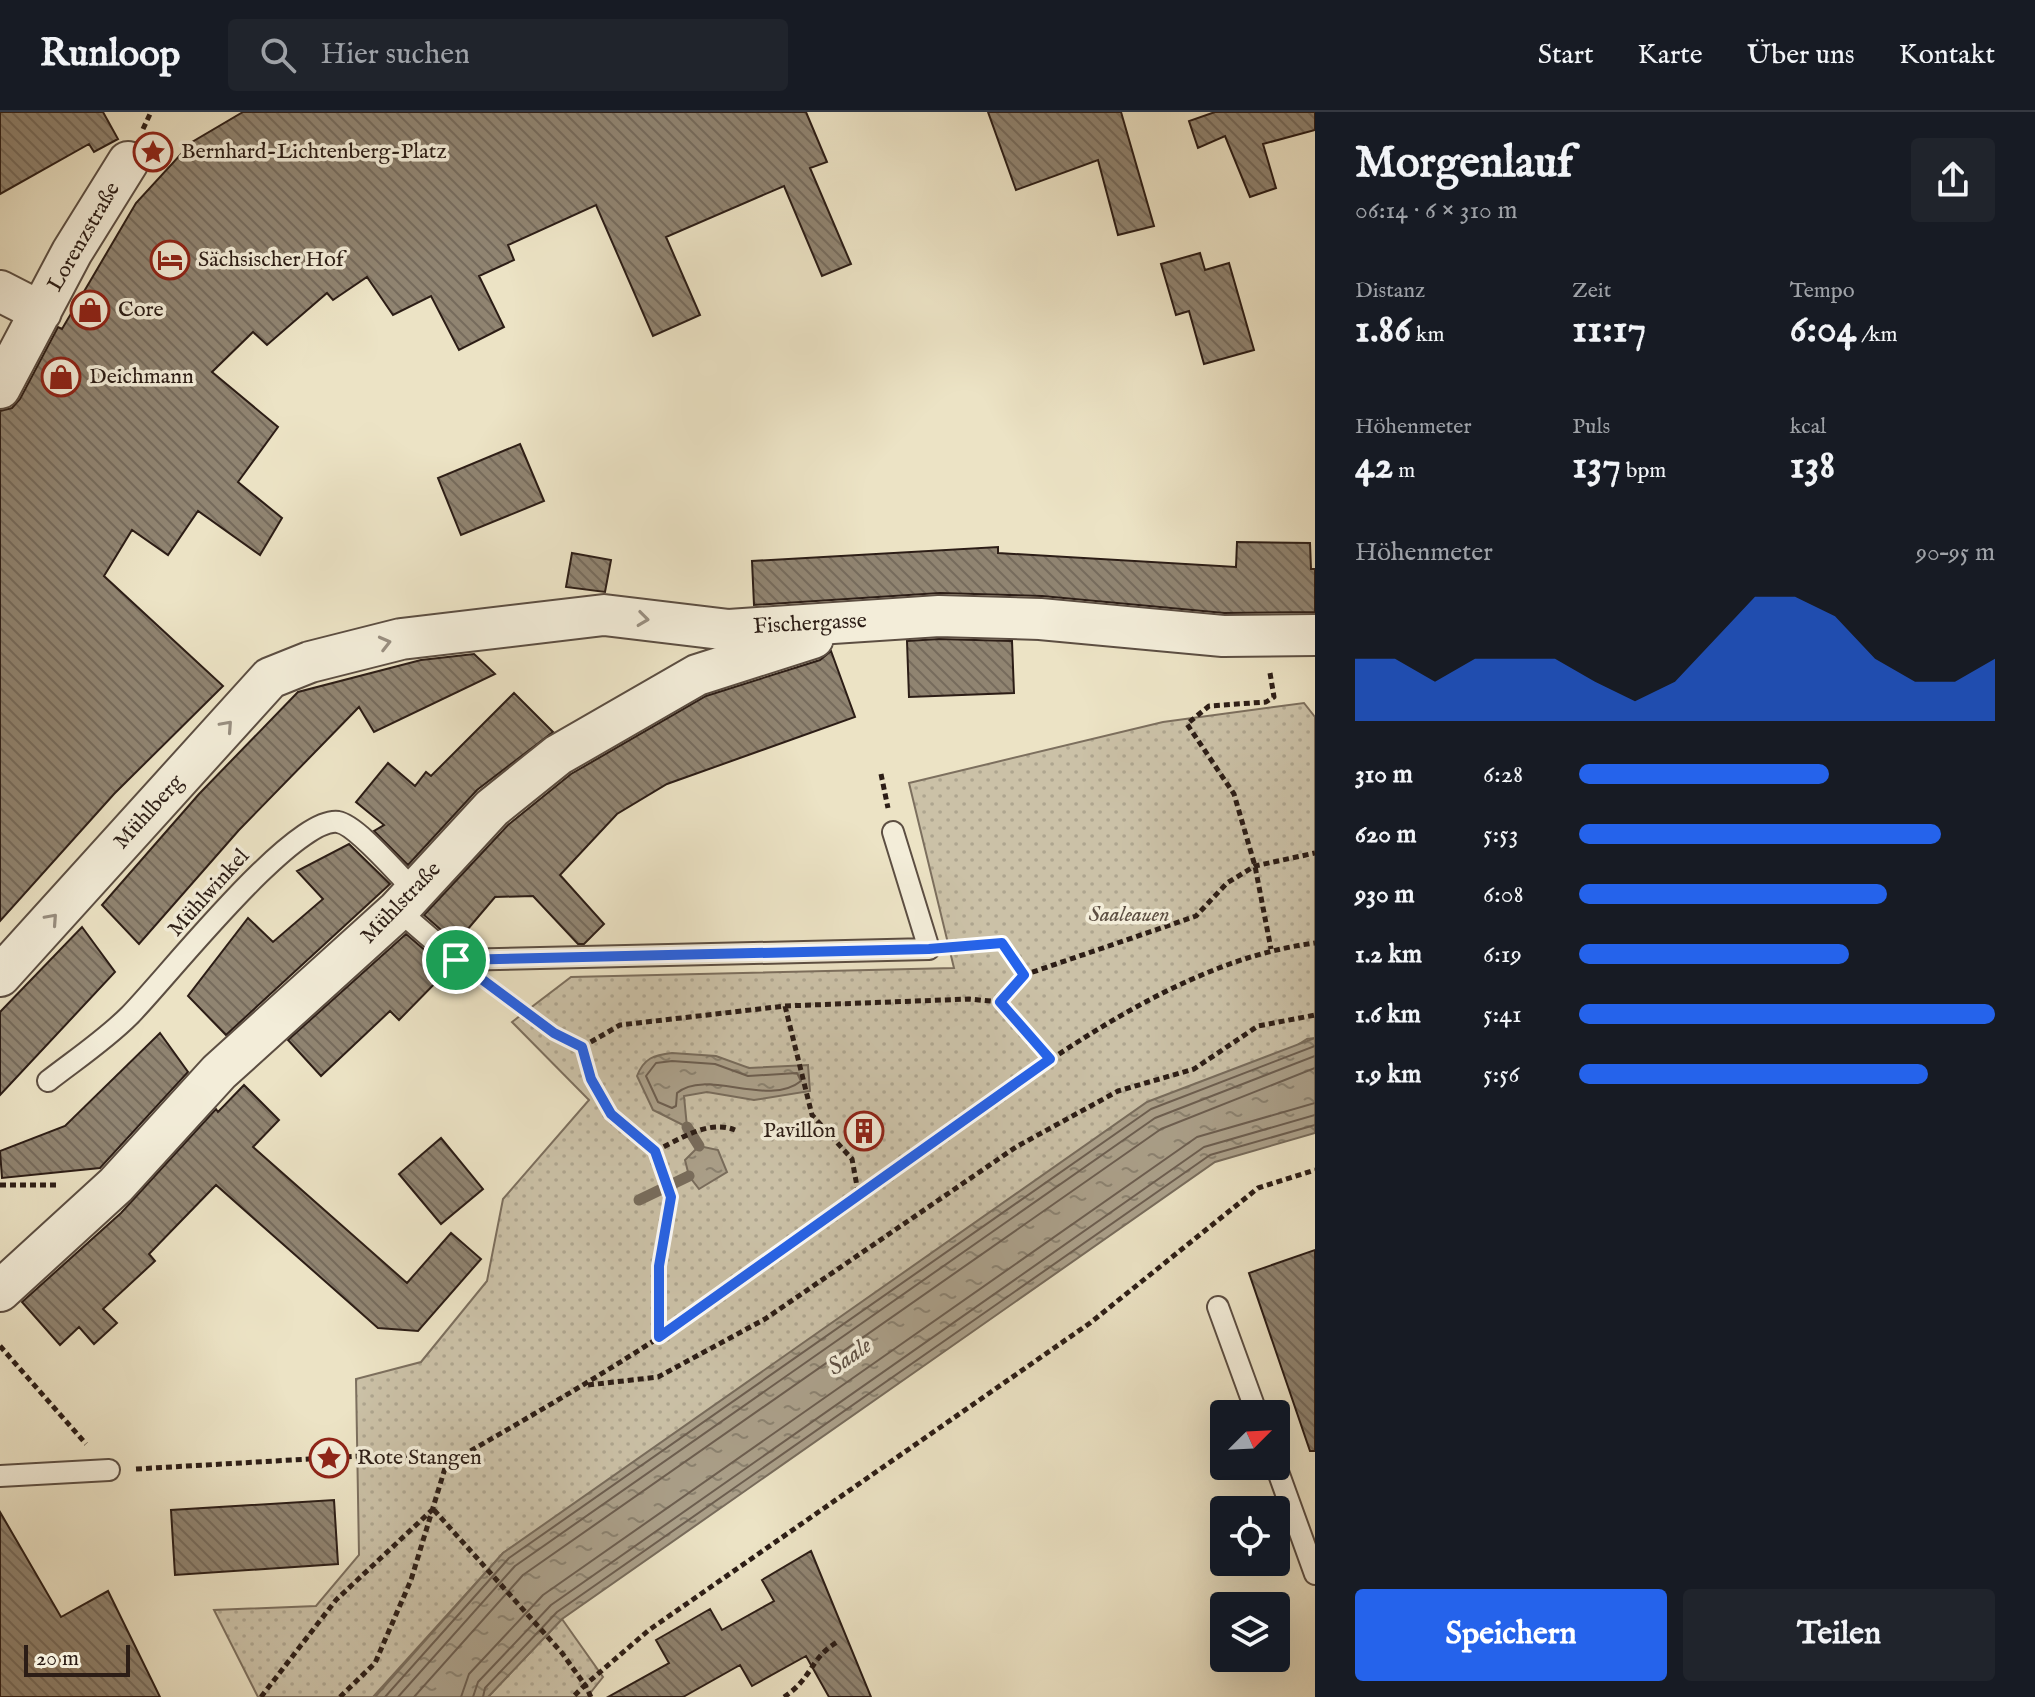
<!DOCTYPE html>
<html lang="de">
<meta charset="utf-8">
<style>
body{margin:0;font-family:"IM FELL English",serif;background:#20242c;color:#f1f3f6;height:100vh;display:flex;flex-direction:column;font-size:30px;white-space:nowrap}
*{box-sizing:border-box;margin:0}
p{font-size:26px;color:#9ea1a6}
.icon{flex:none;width:44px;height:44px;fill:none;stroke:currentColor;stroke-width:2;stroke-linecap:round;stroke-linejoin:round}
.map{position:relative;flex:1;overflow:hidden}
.panel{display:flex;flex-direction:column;background:#171b24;width:720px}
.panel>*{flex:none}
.needle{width:52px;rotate:66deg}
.controls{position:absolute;left:1210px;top:1288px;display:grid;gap:16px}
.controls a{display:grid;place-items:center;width:80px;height:80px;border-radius:8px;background:#171b24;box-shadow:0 8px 32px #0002;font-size:40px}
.scale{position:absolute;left:24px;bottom:20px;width:106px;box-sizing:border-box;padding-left:8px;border:4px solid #2c1d16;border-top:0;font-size:22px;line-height:28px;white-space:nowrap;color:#2c1d16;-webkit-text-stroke:6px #f3edd9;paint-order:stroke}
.pin{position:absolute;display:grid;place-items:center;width:68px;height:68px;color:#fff;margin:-34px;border:4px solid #fff;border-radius:50%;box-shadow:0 2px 8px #0007}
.round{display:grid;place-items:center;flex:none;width:84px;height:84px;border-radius:8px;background:#20242c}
.headline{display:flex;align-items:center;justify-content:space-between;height:136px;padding:0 40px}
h1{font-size:44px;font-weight:800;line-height:60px}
.metrics{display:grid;grid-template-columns:repeat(3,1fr);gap:12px;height:136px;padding:8px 40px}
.metrics div{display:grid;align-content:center}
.metrics b{font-size:40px;font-weight:800}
.metrics small{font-size:22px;font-weight:400}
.metrics p{font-size:22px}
.chart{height:224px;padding:16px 40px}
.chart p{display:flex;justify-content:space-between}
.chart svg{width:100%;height:144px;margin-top:8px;fill:#2563eb;opacity:.7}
.cta{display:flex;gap:16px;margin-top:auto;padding:16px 40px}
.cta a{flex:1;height:92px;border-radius:8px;background:#2563eb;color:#fff;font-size:32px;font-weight:800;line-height:92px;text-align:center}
.cta a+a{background:#20242c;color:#f1f3f6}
ul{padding:0 40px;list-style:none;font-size:26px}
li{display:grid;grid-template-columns:128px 96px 1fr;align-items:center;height:60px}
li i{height:20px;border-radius:10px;background:#2563eb}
header{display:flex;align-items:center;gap:48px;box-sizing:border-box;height:112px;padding:0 40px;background:#171b24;border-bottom:2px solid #363941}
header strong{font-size:38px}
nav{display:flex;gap:44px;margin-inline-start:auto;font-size:28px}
.search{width:560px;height:72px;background:#20242c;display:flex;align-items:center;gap:20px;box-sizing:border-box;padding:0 28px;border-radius:8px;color:#9ea1a6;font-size:30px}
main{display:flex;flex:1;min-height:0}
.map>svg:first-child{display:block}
.grass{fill:url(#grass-dots);stroke:#7c6f5e;stroke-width:2}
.water{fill:url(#water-ripples);stroke:#786c5c;stroke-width:2}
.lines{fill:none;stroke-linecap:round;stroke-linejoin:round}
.shore{stroke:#6c5e50;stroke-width:2}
.stream{stroke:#786c5c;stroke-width:11}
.building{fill:url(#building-back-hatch);stroke:#2c1d16;stroke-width:2}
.lane-casing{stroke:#5c4e42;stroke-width:24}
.street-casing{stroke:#5c4e42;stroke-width:44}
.path{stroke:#2c1d16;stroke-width:5;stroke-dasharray:6 4;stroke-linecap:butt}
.lane{stroke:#f3edd9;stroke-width:20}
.street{stroke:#f3edd9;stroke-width:40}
.oneway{stroke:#998f81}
.route-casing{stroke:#fff;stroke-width:16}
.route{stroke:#2563eb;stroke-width:10}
.labels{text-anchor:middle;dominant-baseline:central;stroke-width:7;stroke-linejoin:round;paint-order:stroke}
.poi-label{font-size:22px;fill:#2c1d16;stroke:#f3edd9;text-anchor:start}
.street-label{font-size:22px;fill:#2c1d16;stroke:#f3edd9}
.park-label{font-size:22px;font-style:italic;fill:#5c4e42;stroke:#f3edd9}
.water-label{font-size:24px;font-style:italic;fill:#5f5144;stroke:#f3edd9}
</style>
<header>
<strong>Runloop</strong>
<div class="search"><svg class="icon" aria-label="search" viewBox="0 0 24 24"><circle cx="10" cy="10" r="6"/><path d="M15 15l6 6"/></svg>Hier suchen</div>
<nav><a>Start</a><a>Karte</a><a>Über uns</a><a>Kontakt</a></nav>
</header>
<main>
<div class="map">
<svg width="1315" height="1585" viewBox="0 0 1315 1585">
<defs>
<pattern id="grass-dots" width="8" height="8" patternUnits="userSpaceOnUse" patternTransform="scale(2)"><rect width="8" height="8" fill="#cbc1a7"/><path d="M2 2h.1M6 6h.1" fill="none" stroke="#aea58f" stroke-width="1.8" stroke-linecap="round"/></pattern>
<pattern id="water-ripples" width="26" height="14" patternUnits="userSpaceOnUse" patternTransform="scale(2)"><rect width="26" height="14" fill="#aba08a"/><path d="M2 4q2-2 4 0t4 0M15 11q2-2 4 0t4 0" fill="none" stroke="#8b8270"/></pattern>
<pattern id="building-back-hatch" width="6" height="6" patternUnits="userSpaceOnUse" patternTransform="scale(2)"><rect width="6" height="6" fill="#908471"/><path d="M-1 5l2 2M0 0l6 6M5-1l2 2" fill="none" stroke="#766b5c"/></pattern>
</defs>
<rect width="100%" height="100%" fill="#ece3c5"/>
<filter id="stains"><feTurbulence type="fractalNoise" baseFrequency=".0025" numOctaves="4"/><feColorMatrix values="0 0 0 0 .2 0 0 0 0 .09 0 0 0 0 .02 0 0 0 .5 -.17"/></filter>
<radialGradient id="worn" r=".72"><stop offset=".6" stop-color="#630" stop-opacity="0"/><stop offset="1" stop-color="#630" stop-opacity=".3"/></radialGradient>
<path class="grass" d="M1304 591 1315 605V926L1307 927 503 1441 373 1585H258L214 1498 316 1494 359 1443 356 1267 421 1250 487 1169 503 1087 589 988 512 910 571 865 954 856 909 671 1163 610Z
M562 1507 603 1565 587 1585H488Z"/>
<path class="water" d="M1315 926V1021L1215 1050 562 1507 488 1585H375L503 1441 1147 990Z
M672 941 716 944 749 956 808 953 810 979 754 988 707 980 684 984 687 1015 653 998 637 964C644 946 654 943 672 941Z
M699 1034 718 1038 727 1060 699 1077 689 1064 685 1048Z"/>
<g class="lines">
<path class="shore" d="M672 949 715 952 748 964 797 961 801 969C768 996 706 956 677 981L676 994 672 996 658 990 646 964 656 951Z
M385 1585 509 1446 1151 997 1315 934
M398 1585 515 1454 1155 1006 1315 944
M414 1585 523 1463 1161 1017 1315 956
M461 1585 469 1562 543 1483 1197 1025 1315 991
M473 1585 478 1570 551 1493 1204 1035 1315 1003
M483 1585 485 1576 557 1500 1210 1043 1315 1013"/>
<path class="stream" d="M687 1015 699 1034
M639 1088 689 1064"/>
</g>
<path class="building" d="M0 0H103L118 27 94 40 89 32 0 82Z
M243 0H806L827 50 810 56 851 152 822 164 784 74 666 125 700 203 653 224 596 93 508 133 514 148 479 164 504 215 459 238 431 184 393 203 367 165 333 188 327 181 267 233 253 220 212 260 278 315 238 370 282 406 260 443 198 399 168 443 132 418 104 464 223 574 114 682 0 809V299L12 296 20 287 58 215 62 217 136 91 192 30Z
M988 0H1121L1154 114 1118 123 1098 48 1016 78Z
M1215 0H1315V18L1263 32 1276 76 1250 85 1225 24 1198 36 1189 9Z
M1200 141 1205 158 1229 151 1254 238 1204 252 1189 199 1176 203 1161 152Z
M520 332 544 389 461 423 438 366Z
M1237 430 1310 431 1311 457H1315V500L1224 501 1042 484 940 481 754 493 752 449 998 435V441L1236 455Z
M572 441 611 448 605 480 566 475Z
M939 527 1012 529 1014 581 909 585 907 529Z
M831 539 855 605 667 672 617 702 560 763 604 812 584 832H578L533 784 495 785 456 831 424 803 508 713 571 662 706 584 820 548Z
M474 542 495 562 374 620 359 595 239 718 139 832 102 793 199 682 298 580 421 548Z
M514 581 553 620 477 678 408 753 374 719 384 713 356 690 388 651 415 674 426 660 431 664Z
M349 732 390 772 226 923 188 884 248 806 273 830 323 787 297 759Z
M82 815 115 860 0 983V900Z
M406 822 448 858 399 908 390 899 321 964 288 928Z
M160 921 188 960 100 1056 2 1066 0 1039 65 1014Z
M244 973 279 1008 253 1035 407 1171 451 1121 481 1147 418 1219 378 1216 216 1073 149 1142 155 1149 103 1197 117 1211 94 1232 79 1215 60 1233 22 1190 121 1101 216 997 218 1000Z
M441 1026 483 1077 441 1112 399 1062Z
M1315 1138V1339H1310L1249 1161Z
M334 1388 338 1452 175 1463 171 1398Z
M0 1400 61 1505 108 1479 160 1585H0Z
M811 1439 871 1585H829L806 1544 752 1574 740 1553 683 1585H608L669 1551 656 1528 710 1497 722 1518 774 1489 762 1468Z"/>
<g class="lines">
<g class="lane-casing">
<path id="lane" d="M398 798 456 848 929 837 893 720
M48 969C75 948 105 928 129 904 165 868 293 704 338 710 357 713 399 764 415 779
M1218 1195 1257 1302
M1276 1354 1315 1462
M0 1364 109 1358"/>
</g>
<g class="street-casing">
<path id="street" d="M0 179 41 200
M0 276 72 140 128 50
M0 864 270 566 310 550 401 527 604 503 729 518 939 504 1040 507 1223 524 1315 523
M0 1179 116 1073 219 960 398 798 492 696 558 643 697 563 813 526"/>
</g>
<path class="path" d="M143 17 151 0
M1270 561 1274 585 1266 590 1209 594 1187 612 1234 682 1255 754 1271 837
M881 662 888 696
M954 835 1002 831 1024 863
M491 874 554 921 582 935 591 967 611 1002 655 1039 671 1085 659 1154V1224
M1000 890 1050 947
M785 894 812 1003 852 1047 859 1085
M582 935 620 913 785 894 969 887 1000 890 1024 863 1196 804 1227 771 1255 754 1315 741
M655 1039C679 1028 708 1007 735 1018
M0 1073H59
M0 1234 86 1332
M588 1273 658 1265 765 1207 1016 1035 1118 979 1194 957 1258 914 1315 903
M136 1357 396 1342 446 1353C517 1312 589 1271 658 1226 724 1183 787 1136 851 1091 986 998 1149 852 1315 831
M434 1398 562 1541 585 1573 573 1585
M261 1585 336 1488 432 1398
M340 1585 375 1551 411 1468 446 1353
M591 1585 585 1573 649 1518 1090 1211 1258 1076 1315 1058
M784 1585C814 1565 809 1546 839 1529"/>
<use href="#lane" class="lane"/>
<use href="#street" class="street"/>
</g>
<defs><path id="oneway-chevron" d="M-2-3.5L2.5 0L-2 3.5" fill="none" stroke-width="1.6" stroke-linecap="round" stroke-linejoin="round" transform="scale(2)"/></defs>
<g class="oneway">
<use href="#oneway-chevron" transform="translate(643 507) rotate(7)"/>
<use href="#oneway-chevron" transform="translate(385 531) rotate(-14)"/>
<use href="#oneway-chevron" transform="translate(227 614) rotate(-48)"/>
<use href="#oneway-chevron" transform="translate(52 807) rotate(-48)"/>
</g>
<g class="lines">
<g class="route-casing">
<path id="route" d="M1002 831 1024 863 1000 890 1050 947 659 1225V1154L671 1085 655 1039 611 1002 591 967 582 935 554 921 456 848 929 837Z"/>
</g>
<use href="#route" class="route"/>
</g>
<defs>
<g id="sight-ring" transform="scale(2)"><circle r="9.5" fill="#f3edd9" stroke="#8f2418" stroke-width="1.5"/><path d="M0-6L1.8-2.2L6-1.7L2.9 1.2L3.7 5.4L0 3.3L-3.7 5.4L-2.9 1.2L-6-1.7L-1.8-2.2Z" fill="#8f2418"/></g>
<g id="hotel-ring" transform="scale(2)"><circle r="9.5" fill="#f3edd9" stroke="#8f2418" stroke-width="1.5"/><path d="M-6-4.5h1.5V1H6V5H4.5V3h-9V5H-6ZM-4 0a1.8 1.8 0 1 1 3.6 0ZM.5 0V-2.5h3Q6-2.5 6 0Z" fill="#8f2418"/></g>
<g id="shop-ring" transform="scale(2)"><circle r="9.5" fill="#f3edd9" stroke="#8f2418" stroke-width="1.5"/><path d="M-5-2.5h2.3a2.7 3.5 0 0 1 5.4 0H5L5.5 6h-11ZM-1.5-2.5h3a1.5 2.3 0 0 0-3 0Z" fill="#8f2418"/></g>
<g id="building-ring" transform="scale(2)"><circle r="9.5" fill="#f3edd9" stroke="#8f2418" stroke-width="1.5"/><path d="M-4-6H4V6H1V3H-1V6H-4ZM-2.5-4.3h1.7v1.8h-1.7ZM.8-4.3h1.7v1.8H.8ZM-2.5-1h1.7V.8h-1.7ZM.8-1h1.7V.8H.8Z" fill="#8f2418"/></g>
</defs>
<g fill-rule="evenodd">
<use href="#sight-ring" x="153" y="40"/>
<use href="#hotel-ring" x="170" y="148"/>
<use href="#shop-ring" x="90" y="198"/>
<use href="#shop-ring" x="61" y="265"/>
<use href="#building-ring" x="864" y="1019"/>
<use href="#sight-ring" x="329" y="1346"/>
</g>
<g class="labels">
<g class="poi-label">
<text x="181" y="40">Bernhard-Lichtenberg-Platz</text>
<text x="198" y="148">Sächsischer Hof</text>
<text x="118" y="198">Core</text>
<text x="89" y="265">Deichmann</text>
<text x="836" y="1019" text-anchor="end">Pavillon</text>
<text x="357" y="1346">Rote Stangen</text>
</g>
<g class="street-label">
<text transform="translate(84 125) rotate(-60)">Lorenzstraße</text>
<text transform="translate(810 512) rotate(-3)">Fischergasse</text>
<text transform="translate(149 700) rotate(-48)">Mühlberg</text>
<text transform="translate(209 781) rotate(-48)">Mühlwinkel</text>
<text transform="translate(401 791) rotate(-46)">Mühlstraße</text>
</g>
<g class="park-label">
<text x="1129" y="803">Saaleauen</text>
</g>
<g class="water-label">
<text transform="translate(850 1245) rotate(-35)">Saale</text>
</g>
</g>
<rect width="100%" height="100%" filter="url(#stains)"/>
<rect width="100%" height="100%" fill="url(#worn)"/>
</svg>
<div class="controls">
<a><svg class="needle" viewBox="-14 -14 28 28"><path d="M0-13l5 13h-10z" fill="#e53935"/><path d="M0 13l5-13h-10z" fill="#9ea1a6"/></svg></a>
<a><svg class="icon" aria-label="locate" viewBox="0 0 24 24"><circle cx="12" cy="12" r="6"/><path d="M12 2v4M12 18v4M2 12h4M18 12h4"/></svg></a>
<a><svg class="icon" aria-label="layers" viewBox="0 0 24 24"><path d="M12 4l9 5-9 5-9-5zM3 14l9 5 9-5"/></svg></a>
</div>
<div class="scale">20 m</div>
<div class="pin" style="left:456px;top:848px;background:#1e9e55"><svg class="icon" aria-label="arrive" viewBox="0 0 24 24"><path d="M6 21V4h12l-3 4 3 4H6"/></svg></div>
</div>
<section class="panel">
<div class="headline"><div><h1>Morgenlauf</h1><p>06:14 · 6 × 310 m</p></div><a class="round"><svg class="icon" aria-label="share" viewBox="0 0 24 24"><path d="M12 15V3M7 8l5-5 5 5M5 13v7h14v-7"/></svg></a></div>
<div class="metrics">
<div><p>Distanz</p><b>1.86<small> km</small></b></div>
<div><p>Zeit</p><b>11:17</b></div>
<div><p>Tempo</p><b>6:04<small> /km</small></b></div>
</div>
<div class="metrics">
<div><p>Höhenmeter</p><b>42<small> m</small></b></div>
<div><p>Puls</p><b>137<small> bpm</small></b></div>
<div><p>kcal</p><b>138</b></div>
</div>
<div class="chart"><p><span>Höhenmeter</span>90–95 m</p>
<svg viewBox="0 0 160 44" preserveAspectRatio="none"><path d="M0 44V25L10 25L20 32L30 25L40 25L50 25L60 32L70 38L80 32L90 19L100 6L110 6L120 12L130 25L140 32L150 32L160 25V44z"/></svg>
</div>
<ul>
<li><b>310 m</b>6:28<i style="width:60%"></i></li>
<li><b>620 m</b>5:53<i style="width:87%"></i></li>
<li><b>930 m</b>6:08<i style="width:74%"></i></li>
<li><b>1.2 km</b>6:19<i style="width:65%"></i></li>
<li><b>1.6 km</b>5:41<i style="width:100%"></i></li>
<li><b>1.9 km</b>5:56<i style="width:84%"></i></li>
</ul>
<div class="cta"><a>Speichern</a><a>Teilen</a></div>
</section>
</main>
